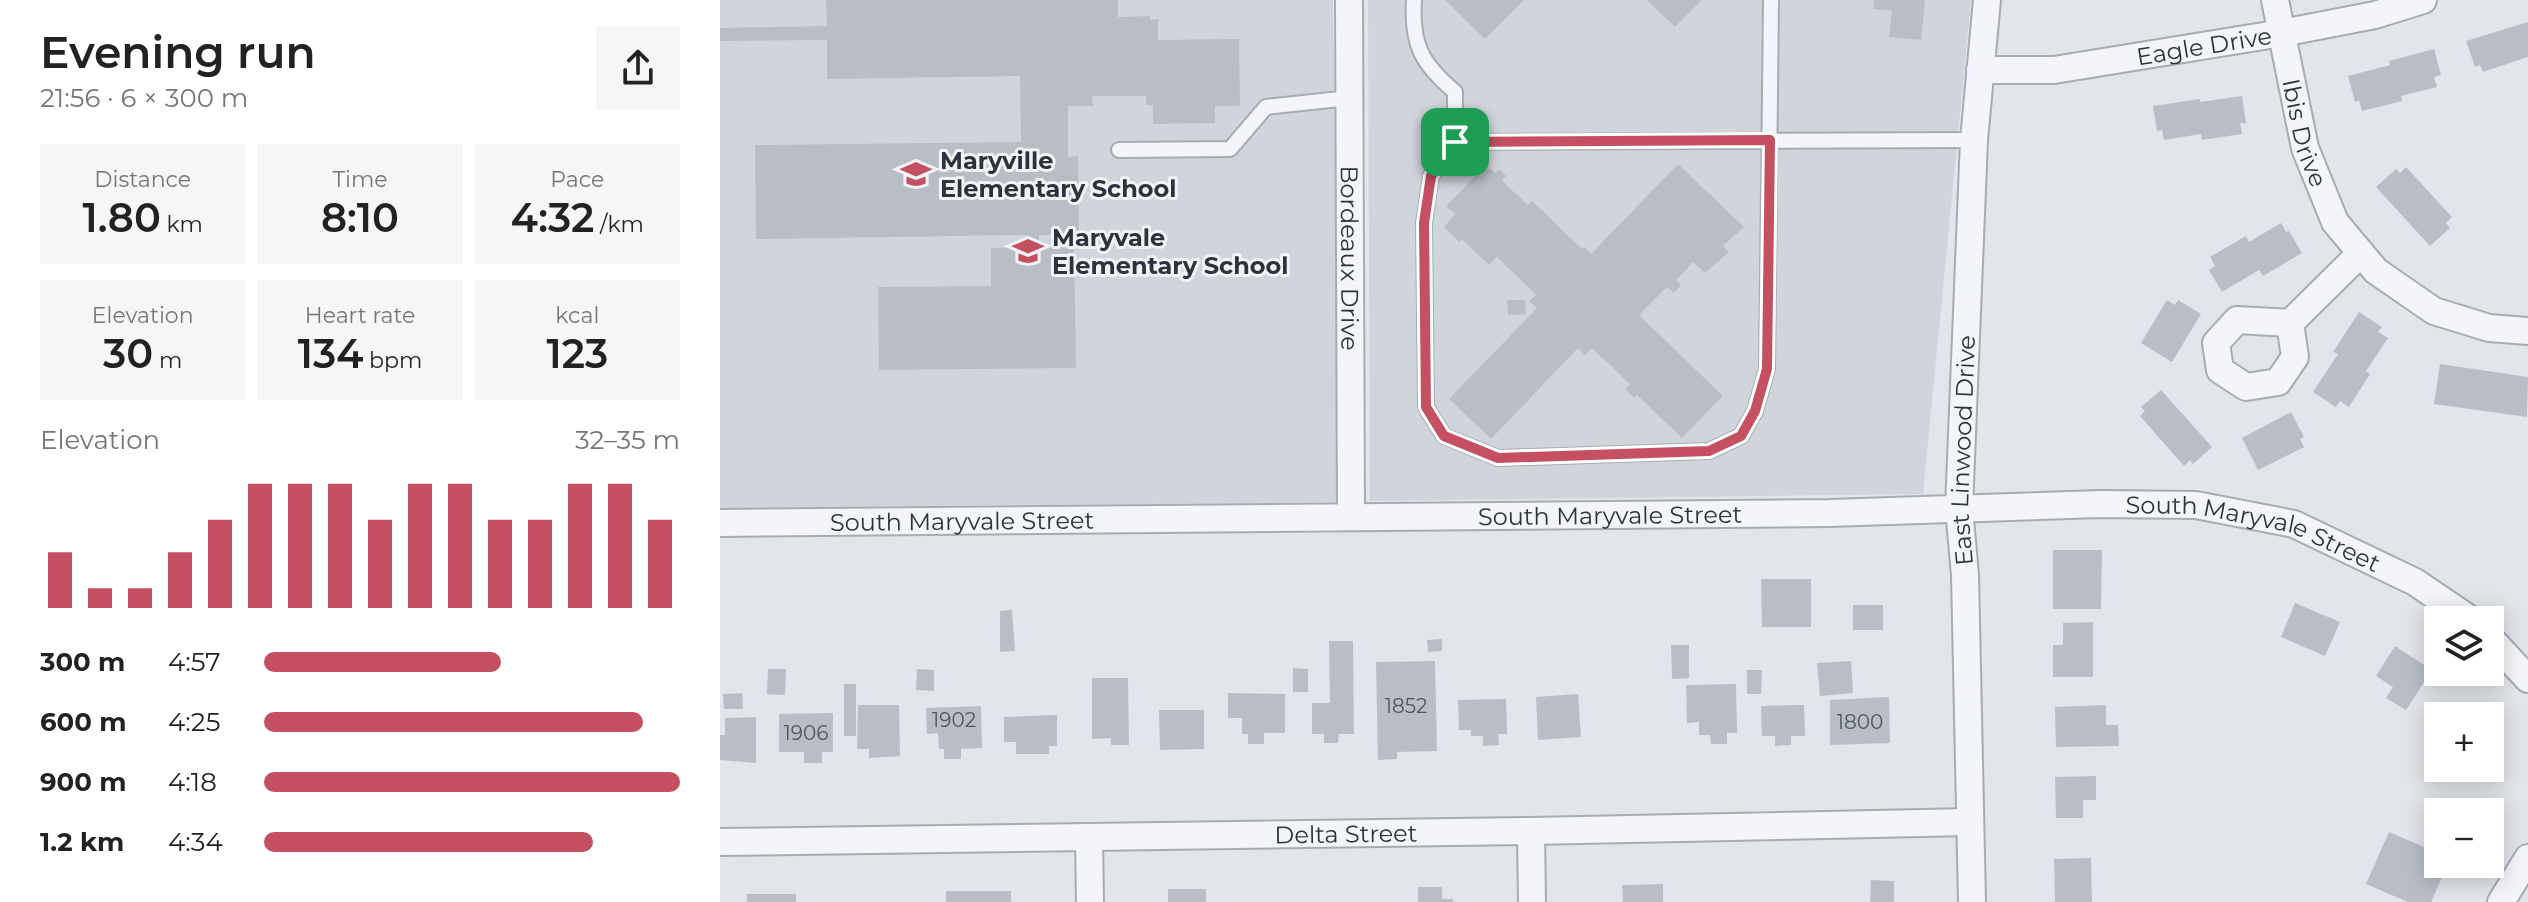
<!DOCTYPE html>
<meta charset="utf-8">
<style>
body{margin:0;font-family:Montserrat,sans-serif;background:#f6f6f6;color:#222;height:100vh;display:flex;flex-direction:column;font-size:30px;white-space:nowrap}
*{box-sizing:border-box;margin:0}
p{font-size:26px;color:#767676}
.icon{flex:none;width:44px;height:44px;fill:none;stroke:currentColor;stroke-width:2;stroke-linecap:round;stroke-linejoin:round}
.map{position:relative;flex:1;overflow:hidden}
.details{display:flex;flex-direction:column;background:#fff;width:720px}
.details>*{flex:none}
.buttons{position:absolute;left:1704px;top:606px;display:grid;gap:16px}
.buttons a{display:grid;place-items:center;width:80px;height:80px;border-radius:0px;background:#fff;box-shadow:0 4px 20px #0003;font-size:40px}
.pin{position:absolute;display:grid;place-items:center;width:68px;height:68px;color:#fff;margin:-34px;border-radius:16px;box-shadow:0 4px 12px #0006}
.round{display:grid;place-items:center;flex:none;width:84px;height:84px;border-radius:0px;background:#f6f6f6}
.overview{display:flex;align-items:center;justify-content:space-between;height:136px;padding:0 40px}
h1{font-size:44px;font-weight:600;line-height:60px}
.metrics{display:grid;grid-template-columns:repeat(3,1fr);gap:12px;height:136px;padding:8px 40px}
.metrics div{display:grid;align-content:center;border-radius:0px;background:#f6f6f6;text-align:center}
.metrics b{font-size:40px;font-weight:600}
.metrics small{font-size:22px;font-weight:400}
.metrics p{font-size:22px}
.chart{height:224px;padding:16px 40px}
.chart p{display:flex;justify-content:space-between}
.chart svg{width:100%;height:144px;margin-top:8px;stroke:#c55062;stroke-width:6}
ul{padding:0 40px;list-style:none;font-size:26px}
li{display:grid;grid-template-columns:128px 96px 1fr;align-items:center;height:60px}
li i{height:20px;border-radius:10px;background:#c55062}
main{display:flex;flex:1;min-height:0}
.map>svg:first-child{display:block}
.built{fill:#d0d4db}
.building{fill:#b9bec6}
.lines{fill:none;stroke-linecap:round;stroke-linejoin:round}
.lane-casing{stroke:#a7acb3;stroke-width:18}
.street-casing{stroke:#a7acb3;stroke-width:30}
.lane{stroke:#f4f5f8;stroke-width:14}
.street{stroke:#f4f5f8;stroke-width:26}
.route-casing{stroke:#fff;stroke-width:16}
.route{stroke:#c55062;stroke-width:10}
.labels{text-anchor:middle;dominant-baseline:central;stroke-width:6;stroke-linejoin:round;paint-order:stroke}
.number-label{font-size:20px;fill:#4e5662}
.street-label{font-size:24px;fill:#2b3340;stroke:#f1f3f7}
.poi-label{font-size:24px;font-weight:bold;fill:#2b3340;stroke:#f1f3f7;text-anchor:start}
</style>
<main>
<section class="details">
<div class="overview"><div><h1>Evening run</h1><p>21:56 · 6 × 300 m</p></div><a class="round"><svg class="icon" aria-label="share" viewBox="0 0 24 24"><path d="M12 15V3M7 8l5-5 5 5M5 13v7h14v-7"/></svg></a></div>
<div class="metrics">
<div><p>Distance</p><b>1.80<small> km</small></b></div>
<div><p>Time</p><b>8:10</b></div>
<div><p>Pace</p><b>4:32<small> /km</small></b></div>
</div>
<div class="metrics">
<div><p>Elevation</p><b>30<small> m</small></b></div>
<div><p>Heart rate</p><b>134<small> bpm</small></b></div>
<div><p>kcal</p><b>123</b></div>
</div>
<div class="chart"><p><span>Elevation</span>32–35 m</p>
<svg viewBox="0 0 160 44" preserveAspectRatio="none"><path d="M5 44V27M15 44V38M25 44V38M35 44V27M45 44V17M55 44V6M65 44V6M75 44V6M85 44V17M95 44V6M105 44V6M115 44V17M125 44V17M135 44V6M145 44V6M155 44V17"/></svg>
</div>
<ul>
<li><b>300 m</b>4:57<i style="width:57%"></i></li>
<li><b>600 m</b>4:25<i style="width:91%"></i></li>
<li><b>900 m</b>4:18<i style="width:100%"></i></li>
<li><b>1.2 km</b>4:34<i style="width:79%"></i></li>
</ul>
</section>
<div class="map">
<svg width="1808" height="902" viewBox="0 0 1808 902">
<rect width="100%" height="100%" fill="#e2e5e9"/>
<path class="built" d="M0 0H613L620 502 0 508Z
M648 0H1251L1203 494 650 501Z"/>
<path class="building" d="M106 0H398V17L430 16V20L438 19V40L519 39 520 106H495V123L433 124V105H426V96H372L373 106H348V157L358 156 359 235H319V247H354L356 368 159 370 158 287 271 286V248L306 247V235L36 239 35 145 301 142 300 76 107 79V40L0 41V28L107 26Z
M725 0H804L765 39Z
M927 0H982L955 27Z
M1154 0H1205L1201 40 1169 37 1172 11 1153 9Z
M1808 22V57L1763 72 1760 65 1755 67 1746 41Z
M1714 49 1721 75 1714 77 1717 87 1681 96 1682 101 1642 111 1639 100 1635 102 1628 76 1670 65 1669 61Z
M1522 96 1526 123H1520L1522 134 1482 140 1481 134 1444 140 1442 130 1437 131 1433 106 1480 99V102Z
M958 164 1024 227 1003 246 1009 252 985 273 973 262 956 280 961 285 954 293 947 287 919 315 1003 396 962 438 917 395 914 398 905 389 910 384 872 348 865 355 858 348 771 439 729 399 817 308 809 301 816 295 777 257 769 265 742 239 739 242 724 227 735 214 726 206 766 165 775 173 779 169 786 176 782 181 808 205 812 201 862 249 864 247 871 254Z
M1686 167 1732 217 1726 223 1730 228 1710 246 1656 187 1676 169 1680 173Z
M1561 223 1566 232 1569 231 1582 253 1543 276 1539 270 1502 292 1489 270 1495 266 1490 257 1526 236 1529 242Z
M787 300H805L806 314 788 315Z
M1447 300 1455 305 1458 300 1481 314 1452 362 1421 343Z
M1639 312 1662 327 1658 332 1668 338 1646 371 1650 374 1629 407 1620 401 1616 407 1593 392 1618 354 1613 352Z
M1720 364 1808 377 1807 417 1714 404Z
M1441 390 1492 447 1473 464 1470 460 1464 466 1420 416 1425 411 1421 407Z
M1571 412 1584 437 1580 439 1584 447 1538 470 1522 438Z
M1333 550H1382L1381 609H1333Z
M1041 579H1091V627H1042Z
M1575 603 1620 622 1605 656 1561 637Z
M1133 605H1163V630H1133Z
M292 610 295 651 280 652V611Z
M1373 622V677H1333V645H1343V623Z
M722 639V651L708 652 707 640Z
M609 641H633L634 734H619L618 743H604V734H592V703H610Z
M951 645H969V678L952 679Z
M1675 646 1712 670 1686 710 1666 698 1673 687 1656 676Z
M715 661 717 751 677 752V759L658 760 656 662Z
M1131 661 1133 693 1100 696 1097 663Z
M573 668 588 669V692H573Z
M48 669H66L65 695 47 694Z
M197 669 214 670V691L196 690Z
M1027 670H1042L1041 694H1027Z
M372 678H408L409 745H391V738L372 739Z
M124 684H136V736H124Z
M1016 684 1017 733H1007V744H991L990 735H979V722L967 723 966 685Z
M22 693 23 709H4L3 694Z
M508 693 565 694V733H544V744H528V734H522V718H508Z
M858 694 861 737 818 740 816 697Z
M1169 697 1170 743 1110 745V700Z
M786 699 787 734H778L779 745 763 746V736H751V730H739L738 700Z
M138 705H179L180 756 149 758V749H137Z
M1084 705 1085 736H1071V745L1055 746V736H1042L1041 706Z
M1386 705V725H1398L1399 746 1336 747 1335 707Z
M261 706 262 748 241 749V759H224V749H219L218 733 207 734 206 708Z
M439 710H484V749L440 750Z
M113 713V752H102V763H84V752H59V714Z
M337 715V746H329V754H296V742H284V717Z
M36 717V763L0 760V735H5V718Z
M1376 776V800H1363V818H1336L1335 777Z
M1669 832 1718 853V864H1728L1711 902H1688L1646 884Z
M1371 858 1372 902H1335L1334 859Z
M1151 880 1174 881V902H1150Z
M943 884V902H903L902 885Z
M698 887H722V899H733V902H698Z
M448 889H486V902H448Z
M226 891H291V902H226Z
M27 894H76V902H27Z"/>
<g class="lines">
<g class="lane-casing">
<path id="lane" d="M694 0C691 45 702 64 735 92V142L711 176 704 223 706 407 724 436 778 458 989 451 1021 436 1035 411 1047 369 1051 0
M735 142 1254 140
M399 150 510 149 546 107 629 98"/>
</g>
<g class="street-casing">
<g id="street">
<path id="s1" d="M629 0 631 516"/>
<path id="s2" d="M1555 0 1585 148 1615 222 1656 271 1714 311 1769 328 1808 331"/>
<path id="s3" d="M1260 70H1334L1562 33 1655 15 1703 0"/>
<path d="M1517 320 1570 323 1575 357 1558 382 1526 387 1500 370 1496 343Z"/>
<path d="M1570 323 1641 253"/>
<path id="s4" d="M0 523 1110 513 1380 504 1476 505 1574 524 1695 582 1751 620"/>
<path d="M1770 638 1808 679"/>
<path d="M811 831 812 902"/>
<path d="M369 837 370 902"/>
<path id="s5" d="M0 842 811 831 1250 822"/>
<path id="s6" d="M1252 902 1245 575 1239 508 1254 140 1267 0"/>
<path d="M1781 902 1808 858"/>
</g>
</g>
<use href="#lane" class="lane"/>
<use href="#street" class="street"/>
</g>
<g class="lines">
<g class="route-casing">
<path id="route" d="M1050 140 1047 369 1035 411 1021 436 989 451 778 458 724 436 706 407 704 223 711 176 735 142Z"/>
</g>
<use href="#route" class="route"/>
</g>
<defs>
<g id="school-bare" transform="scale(2.4)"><path d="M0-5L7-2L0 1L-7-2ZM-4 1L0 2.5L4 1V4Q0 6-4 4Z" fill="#c55062" stroke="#f1f3f7" stroke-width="2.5" paint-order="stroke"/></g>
</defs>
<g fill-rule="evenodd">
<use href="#school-bare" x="196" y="174"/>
<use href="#school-bare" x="308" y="251"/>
</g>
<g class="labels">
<g class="number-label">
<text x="686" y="706">1852</text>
<text x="234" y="720">1902</text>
<text x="1140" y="722">1800</text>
<text x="86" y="733">1906</text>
</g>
<g class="street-label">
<text stroke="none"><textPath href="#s3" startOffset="226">Eagle Drive</textPath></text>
<text stroke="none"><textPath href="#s2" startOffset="136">Ibis Drive</textPath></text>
<text stroke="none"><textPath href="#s1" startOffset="258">Bordeaux Drive</textPath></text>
<text stroke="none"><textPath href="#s6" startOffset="452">East Linwood Drive</textPath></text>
<text stroke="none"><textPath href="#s4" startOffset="890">South Maryvale Street</textPath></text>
<text stroke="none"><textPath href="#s4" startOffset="242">South Maryvale Street</textPath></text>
<text stroke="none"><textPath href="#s4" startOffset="1538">South Maryvale Street</textPath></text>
<text stroke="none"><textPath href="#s5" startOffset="626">Delta Street</textPath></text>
</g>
<g class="poi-label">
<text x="220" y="160">Maryville<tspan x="220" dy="28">Elementary School</tspan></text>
<text x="332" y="237">Maryvale<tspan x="332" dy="28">Elementary School</tspan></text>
</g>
</g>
</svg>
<div class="buttons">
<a><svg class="icon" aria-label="layers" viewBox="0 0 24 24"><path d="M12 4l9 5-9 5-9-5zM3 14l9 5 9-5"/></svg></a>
<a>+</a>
<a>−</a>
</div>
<div class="pin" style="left:735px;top:142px;background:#1e9e55"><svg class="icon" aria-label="arrive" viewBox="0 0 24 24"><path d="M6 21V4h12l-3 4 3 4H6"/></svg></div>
</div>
</main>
